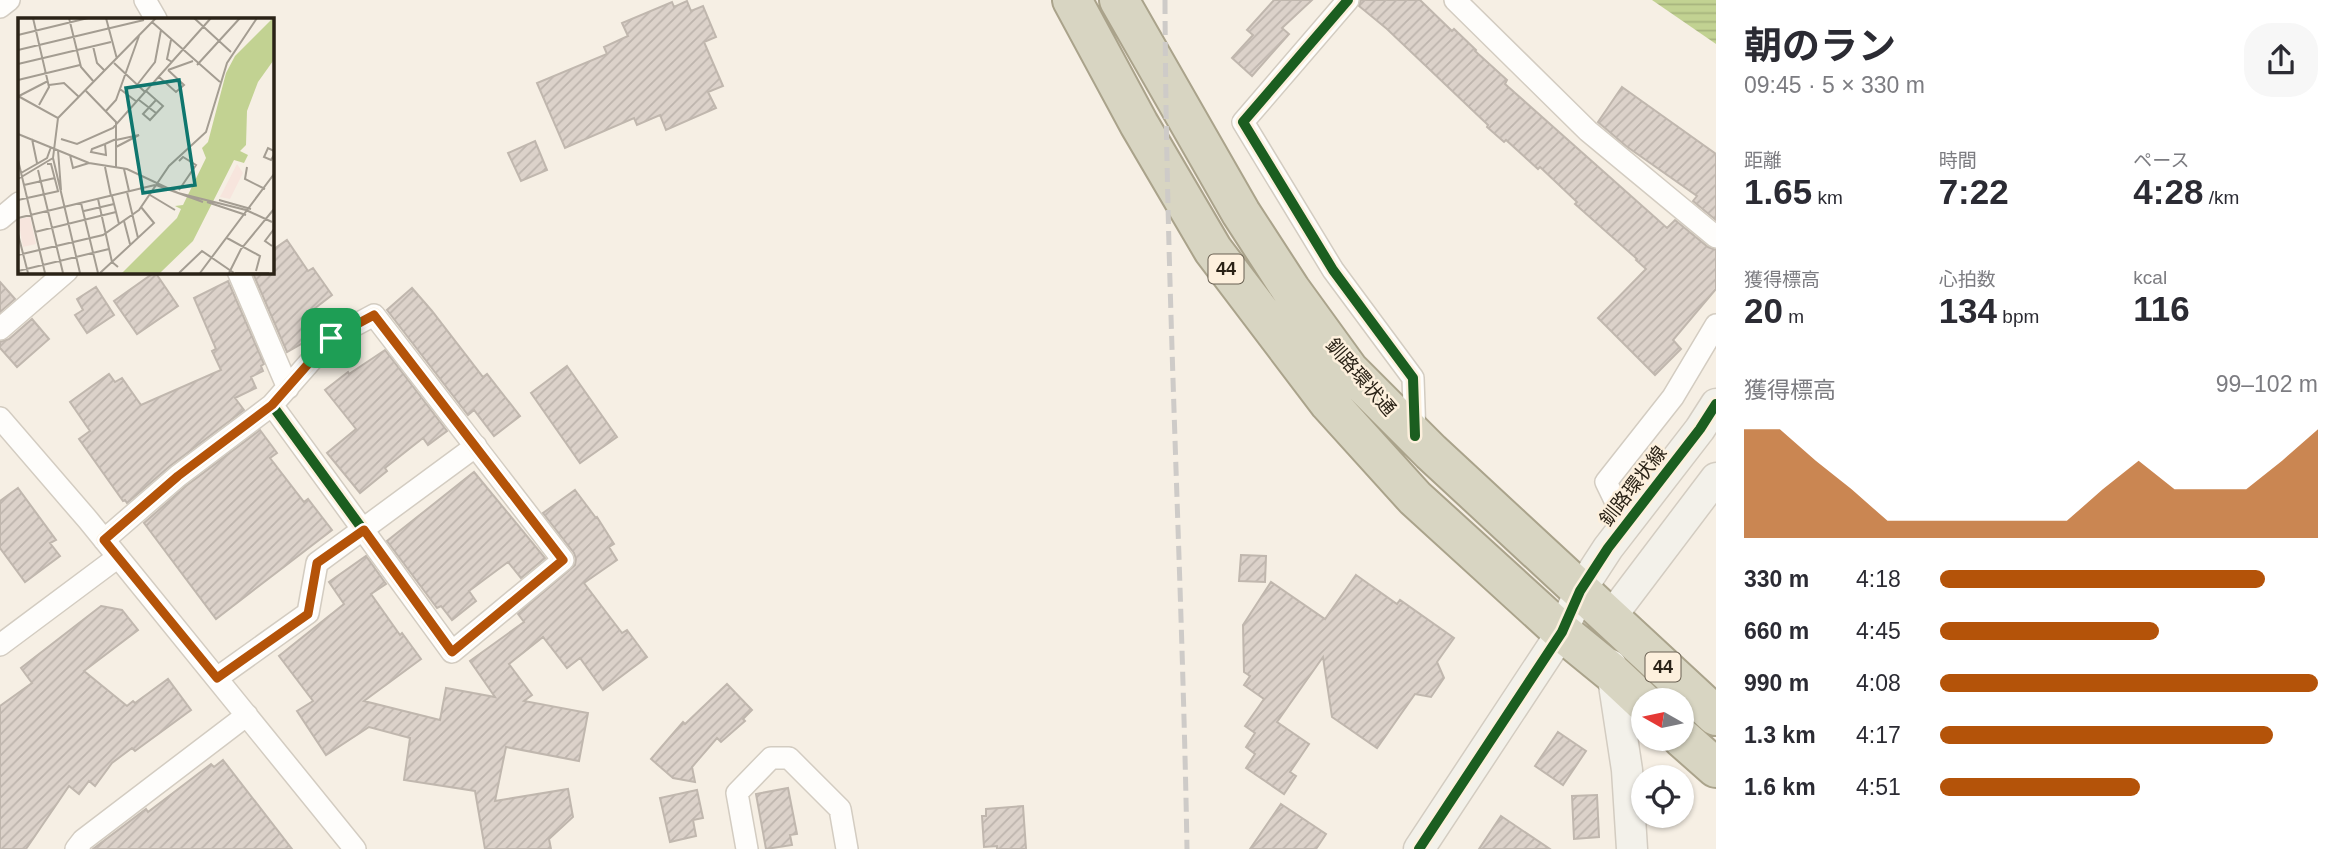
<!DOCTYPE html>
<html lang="ja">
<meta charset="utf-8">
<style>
body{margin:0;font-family:Helvetica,"Noto Sans JP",sans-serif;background:#f7f7f7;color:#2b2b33;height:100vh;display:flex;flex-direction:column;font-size:26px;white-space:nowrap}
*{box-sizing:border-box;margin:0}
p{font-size:23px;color:#7c7c81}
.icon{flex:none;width:38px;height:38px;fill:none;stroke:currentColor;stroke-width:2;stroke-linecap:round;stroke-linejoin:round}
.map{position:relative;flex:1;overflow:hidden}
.sheet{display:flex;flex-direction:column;background:#fff;width:630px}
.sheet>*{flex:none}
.needle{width:46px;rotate:279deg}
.fabs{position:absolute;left:1631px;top:688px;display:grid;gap:14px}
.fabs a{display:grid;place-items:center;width:63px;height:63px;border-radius:50%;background:#fff;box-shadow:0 2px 5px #0004;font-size:35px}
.pin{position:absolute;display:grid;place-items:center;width:60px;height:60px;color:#fff;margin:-30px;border-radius:14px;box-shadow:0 4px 10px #0006}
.round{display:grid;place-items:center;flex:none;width:74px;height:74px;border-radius:28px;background:#f7f7f7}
.summary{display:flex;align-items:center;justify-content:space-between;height:119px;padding:0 28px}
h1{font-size:38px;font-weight:700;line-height:52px}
.metrics{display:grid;grid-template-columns:repeat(3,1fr);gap:10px;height:119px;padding:7px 28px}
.metrics div{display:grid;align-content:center}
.metrics b{font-size:35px;font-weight:700}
.metrics small{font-size:19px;font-weight:400}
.metrics p{font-size:19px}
.chart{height:196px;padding:14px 28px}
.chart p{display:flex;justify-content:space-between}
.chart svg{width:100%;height:126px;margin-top:7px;fill:#b45309;opacity:.7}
ul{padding:0 28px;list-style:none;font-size:23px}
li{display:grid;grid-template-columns:112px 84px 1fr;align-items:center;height:52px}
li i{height:18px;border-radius:9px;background:#b45309}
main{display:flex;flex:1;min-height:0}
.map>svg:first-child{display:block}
.water{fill:url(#water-rules)}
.building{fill:url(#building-hatch);stroke:#c0b7ae;stroke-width:2}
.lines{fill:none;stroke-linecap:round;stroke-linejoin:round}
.street-casing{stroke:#d3ccc1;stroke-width:24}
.secondary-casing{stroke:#d3ccc1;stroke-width:33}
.highway-casing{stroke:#aaa38b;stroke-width:42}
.street{stroke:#fefdfb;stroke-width:21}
.secondary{stroke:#f3f1ea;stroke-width:30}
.highway{stroke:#d8d5c2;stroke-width:38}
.rail{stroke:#cecbc8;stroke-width:5;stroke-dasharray:14 7;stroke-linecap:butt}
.cycleway-casing{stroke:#fdf0dd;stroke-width:15}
.cycleway{stroke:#1b5e20;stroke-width:10}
.route-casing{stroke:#fff;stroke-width:14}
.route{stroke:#b45309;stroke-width:9}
.labels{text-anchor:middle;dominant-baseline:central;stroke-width:5;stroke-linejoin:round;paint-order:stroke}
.shield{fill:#fdf0dd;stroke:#696052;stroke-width:2}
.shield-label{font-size:18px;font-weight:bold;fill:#2a2216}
.street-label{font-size:19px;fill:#2a2216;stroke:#fdf0dd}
.inset-road{fill:none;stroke:#a49d92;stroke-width:2}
.view{fill:#0f766e;fill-opacity:0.15;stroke:#0f766e;stroke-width:3.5}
.inset-edge{fill:none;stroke:#2a2216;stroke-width:3.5}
</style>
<main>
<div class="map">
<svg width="1716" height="849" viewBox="0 0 1716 849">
<defs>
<pattern id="water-rules" width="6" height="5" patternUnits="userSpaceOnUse" patternTransform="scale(1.75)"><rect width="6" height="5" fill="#c2d292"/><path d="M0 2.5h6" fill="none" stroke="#a7b47d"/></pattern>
<pattern id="building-hatch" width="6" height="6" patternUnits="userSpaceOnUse" patternTransform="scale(1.75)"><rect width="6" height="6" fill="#dcd2ca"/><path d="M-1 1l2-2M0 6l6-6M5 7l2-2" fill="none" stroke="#bdb4ad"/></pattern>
</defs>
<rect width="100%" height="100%" fill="#f6efe4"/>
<path class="water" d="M1652 0H1716V44Z"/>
<path class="building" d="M1274 0H1312L1282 28 1289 34 1252 76 1232 58 1253 35 1247 30Z
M1361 0H1420L1452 31 1454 29 1476 50 1475 51 1507 80 1505 84 1667 228 1675 220 1708 247 1716 250V289L1673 340 1681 349 1655 375 1598 318 1646 269 1636 260 1637 259 1575 204 1577 202 1540 167 1538 169 1506 140 1504 142 1487 127 1488 125 1387 29 1359 6Z
M687 1 691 11 703 6 716 37 704 42 723 86 708 92 716 108 666 130 660 115 637 125 634 118 565 148 537 83 607 54 604 47 628 36 622 23 672 2 674 7Z
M1622 87 1716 154V220L1693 201 1697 196 1626 146 1598 122Z
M535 141 547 170 521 181 508 153Z
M287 240 308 271 313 268 332 295 305 316 315 336 287 352 252 271H271V251Z
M155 272 178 306 137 334 114 301Z
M228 281 264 364 261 366 263 371 251 377 256 388 235 398 244 410 170 466 127 503 125 500 123 501 79 439 90 431 70 402 109 374 115 382 122 378 141 405 221 370 212 351 216 349 194 298Z
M0 282 15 299 0 312Z
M96 287 114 315 87 333 75 315 83 310 77 299Z
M412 288 432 311 483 377 487 374 520 416 494 436 474 410 468 415 387 310Z
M32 319 49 339 17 367 0 348V342L9 339Z
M385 350 447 431 428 445 423 438 385 468 387 471 360 493 327 453 356 429 325 390 348 372 349 374Z
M567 366 617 437 580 463 531 393Z
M260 430 277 453 270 458 304 502 308 499 332 530 216 619 144 523 186 486Z
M474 472 545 558 521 578 508 562 469 591 476 601 452 620 441 606 437 608 387 541Z
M18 488 56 540 50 543 60 556 25 582 0 548V501Z
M575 490 596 518 597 517 614 544 609 547 617 560 584 583 622 633 627 630 647 657 603 690 580 658 567 668 543 637 509 664 532 695 524 701 588 713 579 761 506 747 495 801 568 789 573 817 549 839 551 849H485L475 791 404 780 410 738 369 727 326 755 297 711 313 701 279 656 344 604 329 582 366 556 386 584 371 594 400 635 402 633 421 659 364 701 440 720 446 688 495 697 470 661 524 622 518 614 575 565 576 559 574 553 543 513Z
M1241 555 1266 556 1265 582 1239 581Z
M1356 575 1397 604 1400 600 1454 638 1437 662 1444 678 1431 697 1415 694 1377 748 1332 717 1323 657 1277 722 1309 744 1290 772 1296 776 1284 794 1246 768 1255 754 1246 747 1255 733 1245 726 1264 699 1244 685 1250 676 1244 672 1243 625 1271 582 1325 619Z
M101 606 122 610 138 630 84 671 127 706 133 701 135 703 168 679 191 710 135 751 132 748 112 763 95 786 89 781 79 794 69 786 26 849H0V706L32 683 21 668Z
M727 684 752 710 743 719 745 721 721 742 717 738 692 767 695 782 673 778 651 759 683 722 685 724Z
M1558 732 1586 751 1563 785 1535 766Z
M223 760 292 849H93L146 809 148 812 211 764 214 767Z
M788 788 797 834 790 835 792 845 766 849 756 794Z
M697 790 703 818 693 820 696 836 670 842 660 798Z
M1597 795 1599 837 1574 839 1572 796Z
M1281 804 1326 834 1316 849H1250Z
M1023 806 1026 849H997V846L984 847 982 816H986V809Z
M1501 816 1550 849H1479Z"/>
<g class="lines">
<g class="street-casing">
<path id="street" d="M145 0 156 19
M1348 0 1243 122 1333 270 1413 378 1415 436
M1455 0 1588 131 1716 237
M0 7 9 0
M0 219 19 203
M238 271 288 388
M0 329 67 271
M0 418 88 520 355 849
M1626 523 1606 482 1673 397 1716 325
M104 540 178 476 272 405 331 338 374 315 563 560 452 652 272 405
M0 645 118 557
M217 678 308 613 317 563 476 446
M76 849 83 840 247 715
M747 849 737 793 771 758H789L840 809 847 849"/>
</g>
<g class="secondary-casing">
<path id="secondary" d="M1610 618 1716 478
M1611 665 1627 770 1632 849
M1419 849 1562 632 1580 591 1608 548 1700 429 1716 404"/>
</g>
<g class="highway-casing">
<path id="highway" d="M1072 0 1139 124 1213 250 1329 403 1415 498 1562 632 1611 672 1643 702
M1119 0 1241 213 1291 290 1349 370 1431 452 1716 716
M1682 738 1716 768"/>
</g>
<use href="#street" class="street"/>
<use href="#secondary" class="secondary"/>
<use href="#highway" class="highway"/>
<path class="rail" d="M1165 0C1166 283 1182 566 1187 849"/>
<g class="cycleway-casing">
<path id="cycleway" d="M1348 0 1243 122 1333 270 1413 378 1415 436
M104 540 178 476 272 405 331 338 374 315 563 560 452 652 272 405
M1419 849 1562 632 1580 591 1608 548 1700 429 1716 404"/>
</g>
<use href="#cycleway" class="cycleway"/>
</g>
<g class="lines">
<g class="route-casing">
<path id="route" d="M374 315 563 560 452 652 364 530 317 563 308 614 217 678 104 540 178 476 272 405 331 338Z"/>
</g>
<use href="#route" class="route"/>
</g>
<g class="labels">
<g class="shield">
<rect x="1208.5" y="254.5" width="35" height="29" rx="5"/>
<rect x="1645.5" y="652.5" width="35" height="29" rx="5"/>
</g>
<g class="shield-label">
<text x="1226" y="269">44</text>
<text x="1663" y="667">44</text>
</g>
<g class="street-label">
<text transform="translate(1361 377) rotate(49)">釧路環状通</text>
<text transform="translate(1633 486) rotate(-52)">釧路環状線</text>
</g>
</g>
<g transform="translate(18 18)">
<rect width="256" height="256" fill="#f6efe4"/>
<path d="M219 146 225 155 212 181 202 179ZM12 199 18 226 5 229 0 201Z" fill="#f7e5dd"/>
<path d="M255 0V43L240 64 229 93 228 127 222 133 230 137 226 145 216 142 175 223 142 255H104L159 200 163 191 157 188 165 187 188 140 184 130 190 124 208 55 217 38Z" fill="#c2d292"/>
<path class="inset-road" d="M15 0 31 69 21 87M51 0 63 49 76 64M88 0 99 41M176 0 213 34M134 4 202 64M0 17 70 0M153 22 149 41 154 44M75 28 79 45 87 53M0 32 126 2M96 45 127 74M0 46 93 24M179 47 222 0M150 52 175 43M141 59 158 74 166 67 150 52M0 62 62 47M31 67 46 65 61 79M119 67 137 44 143 12M102 71 119 84M68 73 98 104V150M128 73 145 88 132 102 125 96 138 82M0 78 40 100 35 140 0 161M1 78 30 63M121 82 138 95M87 94 98 82 121 18M40 100 138 0M0 116 71 145 109 151 160 175 228 192 254 204M14 121 19 145M43 121 59 126 95 110 193 0M98 122 121 117 98 129M87 126 88 137 73 134 74 131 87 126 98 121M40 132 43 172M256 133 250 130 246 139 253 142 256 137M52 137 55 150 71 145M35 140 62 255M0 142 27 255M161 143 165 139 178 147 161 172M29 146H33L40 173M87 149 93 178M229 149 227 161 247 171M106 151 111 173M20 152 45 255M3 155 29 140 33 129M6 167 37 160M138 167 185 184M109 174 120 220M132 177 157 192M94 178 101 206M80 181 94 244 100 249M0 182 41 173M201 182 233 191M189 184 228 197M63 185 80 255M66 193 96 186M0 200 137 167M106 203 112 226M17 214 98 194M0 216 10 255M209 220 242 238 238 253M254 228 247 223 256 211M0 237 85 217 121 192 151 148 188 114 209 45 239 0M0 253 91 231M82 255 136 205 123 189M161 255 184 233 216 255M182 255 256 156M211 255 223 231 256 191M217 255H251"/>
<path class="view" d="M161 62 177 167 125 175 108 70Z"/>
<rect width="256" height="256" class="inset-edge"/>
</g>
</svg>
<div class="fabs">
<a><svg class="needle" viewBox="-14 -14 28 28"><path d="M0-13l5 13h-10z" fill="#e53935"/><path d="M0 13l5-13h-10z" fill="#7c7c81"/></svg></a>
<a><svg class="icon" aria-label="locate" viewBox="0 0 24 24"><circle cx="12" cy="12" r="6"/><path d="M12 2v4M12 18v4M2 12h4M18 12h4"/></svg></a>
</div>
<div class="pin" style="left:331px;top:338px;background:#1e9e55"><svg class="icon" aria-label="arrive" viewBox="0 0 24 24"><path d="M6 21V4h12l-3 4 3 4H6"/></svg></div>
</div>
<section class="sheet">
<div class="summary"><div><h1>朝のラン</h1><p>09:45 · 5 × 330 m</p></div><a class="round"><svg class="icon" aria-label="share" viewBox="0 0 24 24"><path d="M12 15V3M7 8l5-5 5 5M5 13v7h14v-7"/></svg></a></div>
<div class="metrics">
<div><p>距離</p><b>1.65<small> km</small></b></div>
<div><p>時間</p><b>7:22</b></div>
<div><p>ペース</p><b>4:28<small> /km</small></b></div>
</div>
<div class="metrics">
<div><p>獲得標高</p><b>20<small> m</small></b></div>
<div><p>心拍数</p><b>134<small> bpm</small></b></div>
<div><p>kcal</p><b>116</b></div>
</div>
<div class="chart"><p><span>獲得標高</span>99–102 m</p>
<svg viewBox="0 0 160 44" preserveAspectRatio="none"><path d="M0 44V6L10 6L20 17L30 27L40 38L50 38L60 38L70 38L80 38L90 38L100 27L110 17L120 27L130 27L140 27L150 17L160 6V44z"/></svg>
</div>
<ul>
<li><b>330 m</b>4:18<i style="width:86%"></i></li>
<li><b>660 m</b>4:45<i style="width:58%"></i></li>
<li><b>990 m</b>4:08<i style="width:100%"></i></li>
<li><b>1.3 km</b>4:17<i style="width:88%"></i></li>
<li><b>1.6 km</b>4:51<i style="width:53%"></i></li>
</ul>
</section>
</main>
